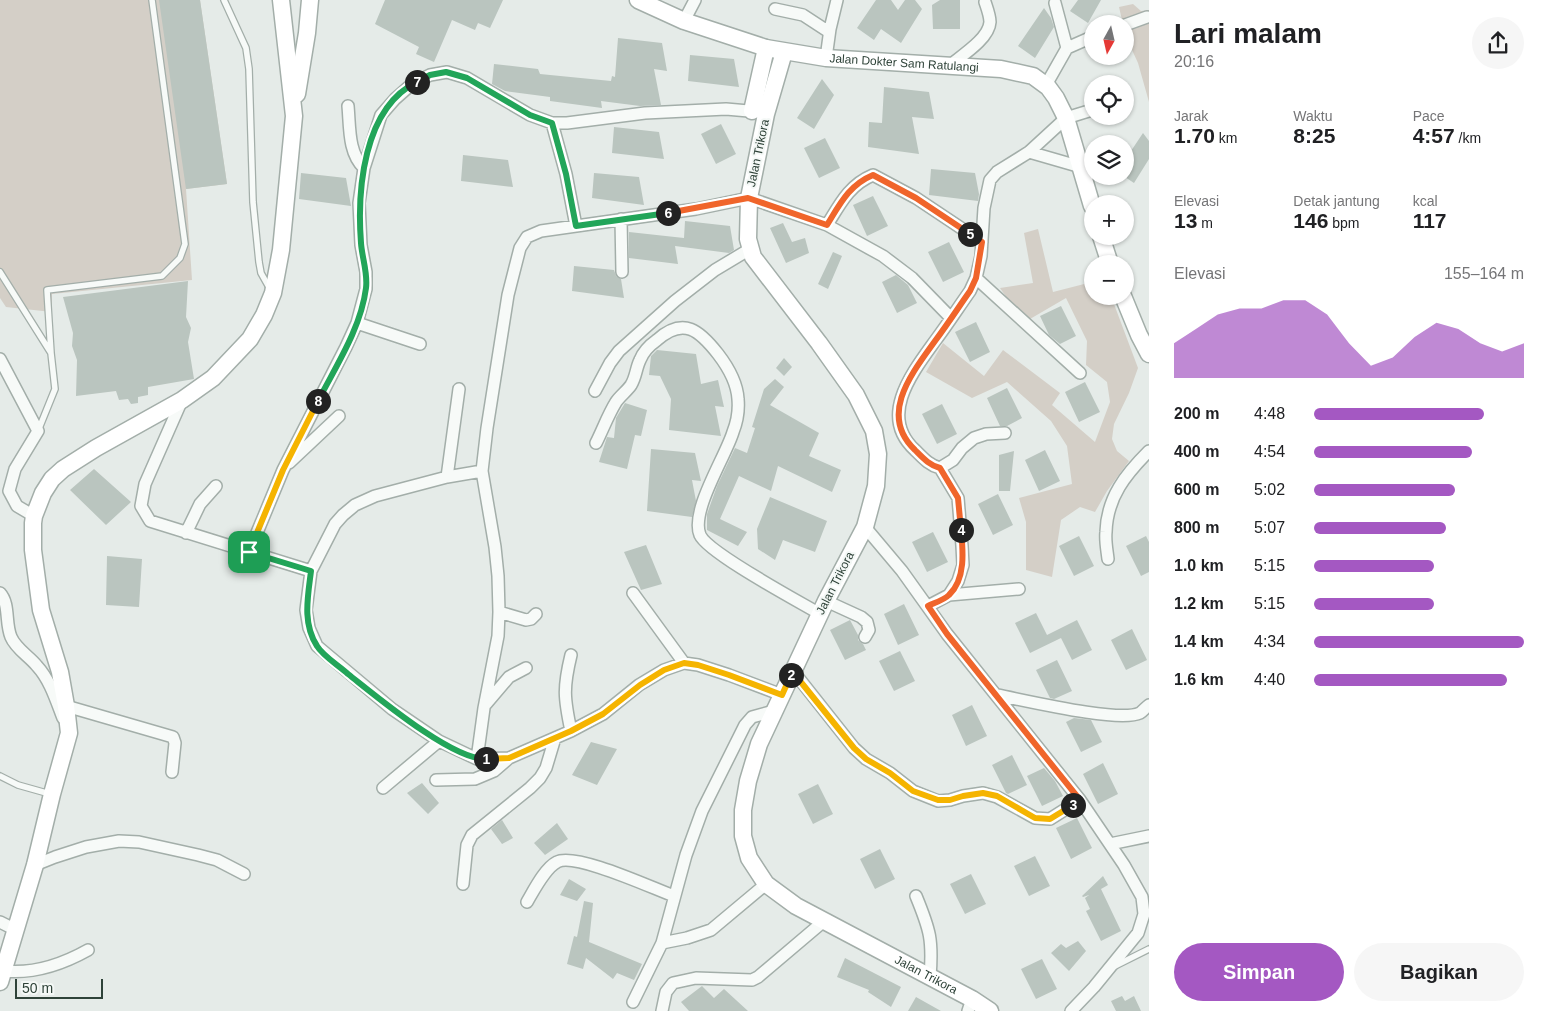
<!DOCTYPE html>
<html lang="id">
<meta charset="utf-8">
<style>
body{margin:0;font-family:Helvetica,sans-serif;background:#f6f6f6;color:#202124;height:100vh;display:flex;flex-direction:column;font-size:19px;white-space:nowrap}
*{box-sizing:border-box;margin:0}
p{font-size:16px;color:#757577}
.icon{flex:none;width:28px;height:28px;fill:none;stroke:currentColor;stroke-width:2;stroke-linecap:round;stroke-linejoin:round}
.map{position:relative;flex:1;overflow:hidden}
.drawer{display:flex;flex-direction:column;background:#fff;width:400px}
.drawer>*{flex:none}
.needle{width:32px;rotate:188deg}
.fabs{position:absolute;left:1084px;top:15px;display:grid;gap:10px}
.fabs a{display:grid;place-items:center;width:50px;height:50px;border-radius:50%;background:#fff;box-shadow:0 1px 4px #0004;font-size:25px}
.scale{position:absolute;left:15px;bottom:12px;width:88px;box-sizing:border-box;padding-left:5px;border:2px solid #2e4238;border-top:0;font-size:14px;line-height:18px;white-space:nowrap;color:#2e4238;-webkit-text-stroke:4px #f4f8f6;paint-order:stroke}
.pin{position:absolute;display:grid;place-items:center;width:42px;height:42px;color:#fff;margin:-21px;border-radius:10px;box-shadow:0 2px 8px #0006}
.km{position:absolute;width:25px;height:25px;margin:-12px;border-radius:50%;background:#222;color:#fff;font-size:14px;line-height:25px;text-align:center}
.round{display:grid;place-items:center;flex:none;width:52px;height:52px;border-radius:26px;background:#f6f6f6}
.head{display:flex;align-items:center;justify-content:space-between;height:85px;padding:0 25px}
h1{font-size:28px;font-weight:800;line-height:38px}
.figures{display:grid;grid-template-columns:repeat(3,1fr);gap:8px;height:85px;padding:5px 25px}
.figures div{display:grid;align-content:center}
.figures b{font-size:21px;font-weight:800}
.figures small{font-size:14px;font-weight:400}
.figures p{font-size:14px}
.chart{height:140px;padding:10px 25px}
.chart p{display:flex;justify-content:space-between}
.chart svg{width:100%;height:90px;margin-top:5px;fill:#a458c2;opacity:.7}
.action{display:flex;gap:10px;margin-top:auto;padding:10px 25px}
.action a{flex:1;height:58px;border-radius:30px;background:#a458c2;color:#fff;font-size:20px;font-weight:800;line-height:58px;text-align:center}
.action a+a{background:#f6f6f6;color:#202124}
ul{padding:0 25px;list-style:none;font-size:16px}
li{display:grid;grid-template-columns:80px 60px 1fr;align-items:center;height:38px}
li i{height:12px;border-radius:6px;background:#a458c2}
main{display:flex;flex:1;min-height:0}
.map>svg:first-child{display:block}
.green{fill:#d4cfc7}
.building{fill:#bac5bf}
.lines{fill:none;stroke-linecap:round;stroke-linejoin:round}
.lane-casing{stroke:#a3aea9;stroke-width:8}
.street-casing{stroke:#a3aea9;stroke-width:14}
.secondary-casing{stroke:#a3aea9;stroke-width:19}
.lane{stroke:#f7faf8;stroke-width:5.5}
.street{stroke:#f7faf8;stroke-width:11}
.secondary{stroke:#fff;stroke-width:16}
.split-1-casing{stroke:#fff;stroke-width:10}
.split-2-casing{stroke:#fff;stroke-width:10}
.split-3-casing{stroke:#fff;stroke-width:10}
.split-4-casing{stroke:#fff;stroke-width:10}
.split-5-casing{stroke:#fff;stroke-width:10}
.split-6-casing{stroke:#fff;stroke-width:10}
.split-7-casing{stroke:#fff;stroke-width:10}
.split-8-casing{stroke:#fff;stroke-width:10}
.split-9-casing{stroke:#fff;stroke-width:10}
.split-1{stroke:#22a559;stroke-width:6}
.split-2{stroke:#f5b400;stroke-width:6}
.split-3{stroke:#f5b400;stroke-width:6}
.split-4{stroke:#f0652b;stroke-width:6}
.split-5{stroke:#f0652b;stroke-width:6}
.split-6{stroke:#f0652b;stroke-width:6}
.split-7{stroke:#22a559;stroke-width:6}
.split-8{stroke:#22a559;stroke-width:6}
.split-9{stroke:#f5b400;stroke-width:6}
.labels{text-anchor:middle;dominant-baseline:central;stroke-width:4;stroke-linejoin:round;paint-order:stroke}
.street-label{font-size:12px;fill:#2e4238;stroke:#f4f8f6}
</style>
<main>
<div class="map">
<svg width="1149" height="1011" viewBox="0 0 1149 1011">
<rect width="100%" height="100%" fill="#e5ebe8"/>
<path class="green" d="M0 0H200L227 184 186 189 192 280 52 294V312L6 307 0 298Z
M1133 4 1141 11 1149 10V102L1138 63 1127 39 1125 24H1123L1119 7Z
M1038 229 1053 292 1092 282V296H1111L1138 368 1129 393 1114 424 1112 439 1117 451 1129 461 1107 491 1095 512 1080 507 1061 520 1052 577 1026 570V522L1019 498 1072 484 1067 446 1051 421 1007 382 972 398 926 372 943 343 984 376 1003 350 1060 393 1052 405 1095 442 1110 402 1107 382 1086 365 1087 341 1066 298 1030 319 1007 298 1000 288 1033 283 1024 233Z"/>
<path class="building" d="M159 0H200L227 184 186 189Z
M385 0H503L490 28 478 23 475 30 452 20 434 62 416 54 419 47 375 24Z
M876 0H891L898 10 905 0H915L922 9 901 43 881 29 874 40 857 28Z
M940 0H960V29H933L932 5Z
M1078 0H1101L1088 23 1070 11Z
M1044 8 1051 18 1054 27 1035 58 1018 46Z
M618 38 662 43 667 71 654 69 661 105 640 106 601 101 602 108 550 101V97L505 91 492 84 494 64 538 69 540 74 611 81 612 76 615 77Z
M690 55 734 59 739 87 688 81Z
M822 79 834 95 814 129 797 118Z
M884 87 929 92 934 119 912 117 919 154 868 147 869 122 882 123Z
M721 124 736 154 716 164 701 134Z
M614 127 659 132 664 159 612 153Z
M1143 133 1149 141V159L1134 183 1125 177V160Z
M825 138 840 168 819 178 804 148Z
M463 155 508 160 513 187 461 181Z
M931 169 975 173 979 194 978 201 929 195Z
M301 173 346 178 351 206 299 199Z
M594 173 639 177 644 205 592 198Z
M873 196 888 226 867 236 853 205Z
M685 221 730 226 734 250 729 253 675 246 678 264 629 258V232L684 238Z
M783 223 792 242 805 238 809 253 786 263 770 228Z
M949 242 964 272 943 282 928 252Z
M833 252 842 256 828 289 818 284Z
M574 266 614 270 616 276 621 279 624 298 572 291Z
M896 275 908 285 917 303 897 313 882 282Z
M188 281 186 317 191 328 188 342 194 379 148 387V395L138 397V403L131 404 128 399 119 400 116 391 76 396 77 360 72 346 73 333 63 297Z
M1061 306 1076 336 1060 344 1049 335 1040 316Z
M976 322 990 352 970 362 955 332Z
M657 350 696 354 701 384 718 380 724 407 715 406 721 436 669 430 671 399 660 376 649 375 651 356Z
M784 358 792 367 784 376 776 368Z
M775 379 784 387 770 405 819 433 809 456 841 470 832 492 778 466 771 491 739 476 720 519 747 532 738 546 707 530V514L717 486 735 448 747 453 755 428 752 427 764 389Z
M1085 382 1100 412 1079 422 1065 392Z
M1007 388 1022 418 1007 426H1000L987 398Z
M625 403 647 410 641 436 635 435 627 469 599 462 607 437 614 438 616 418Z
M942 404 957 434 937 444 922 414Z
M651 449 695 453 701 481 692 480 696 501 692 517 647 511Z
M1045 450 1060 481 1039 491 1025 460Z
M1014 451 1010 491H999V455Z
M94 469 131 502 106 525 70 490Z
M998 494 1013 525 993 535 978 504Z
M770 497 827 521 815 552 783 540 775 560 758 549 757 529Z
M933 532 948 562 927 572 912 542Z
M1079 536 1094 566 1074 576 1059 546Z
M1146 536 1149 542V572L1141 576 1126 546Z
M646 545 662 584 641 590 624 552Z
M107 556 142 559 139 607 106 605Z
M904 604 919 635 898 645 884 614Z
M1036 613 1047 635 1077 620 1092 650 1072 660 1061 638 1030 653 1015 623Z
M850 620 858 635V640L863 644 866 650 845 660 830 630Z
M1132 629 1147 660 1126 670 1111 640Z
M900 651 915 681 894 691 879 661Z
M1057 660 1072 691 1054 699 1050 698 1036 670Z
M972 705 987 736 966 746 952 715Z
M1074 718 1091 720 1102 742 1081 752 1066 722Z
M591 742 617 749 597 785 572 775Z
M1012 755 1027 785 1008 794 1006 793 992 765Z
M1103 763 1118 794 1098 804 1083 774Z
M1044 768 1055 781 1063 796 1042 806 1027 776Z
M422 783 439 803 428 814 407 793Z
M818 784 833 814 813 824 798 794Z
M1077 818 1092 848 1071 859 1056 828Z
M502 820 513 838 502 844 491 829Z
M557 823 568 839 545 855 534 843Z
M880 849 895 879 875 889 860 859Z
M1035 856 1050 886 1029 896 1014 866Z
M971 874 986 904 965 914 950 884Z
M1103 876 1108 885 1101 889 1121 931 1101 941 1086 911 1090 909 1085 898 1089 895 1083 897 1082 896Z
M569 879 586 889 577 901 560 895Z
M584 901 593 903 589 942 642 964 634 980 617 973 613 979 586 958 583 969 567 964 574 936 577 937Z
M1078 941 1086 951 1069 971 1051 953 1061 944 1066 948Z
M845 958 901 987 891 1007 868 992 869 990 837 977Z
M1042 959 1057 989 1036 999 1021 969Z
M702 986 714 998 724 989 748 1011H689L681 1002Z
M1122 996 1125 1001 1134 996 1141 1011H1116L1111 1001Z
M916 997 941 1011H908Z"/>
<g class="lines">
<g class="lane-casing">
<path id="lane" d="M224 0 246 48 249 69 253 202 259 262 261 273 270 289
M0 272 51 353 55 389 38 431
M51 353 47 290 162 276 180 258 185 244 152 0
M0 776 18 785 50 794
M1113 967 1149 949"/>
</g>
<g class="street-casing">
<path id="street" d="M1055 3 1067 48
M775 9 803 15 829 32
M684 21 695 0
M1125 25 1147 17
M826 58 830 29 837 0
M949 66C961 56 989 39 990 22 990 16 987 8 985 2
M1046 85 1067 48 1092 37
M348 106C350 127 348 153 364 168
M552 123 566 174 576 226
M1029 152 1081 167
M621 219 622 272
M827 225C840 204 849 185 873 175L916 198 982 242
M976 278 1080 373
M357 323 420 344
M0 359 38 431 15 469 9 491 17 506 34 516
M595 391 610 363 619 351 675 301 715 270 750 249
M182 400 145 484 141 506 150 521 311 571
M596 443C603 429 608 415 616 402 620 396 627 391 631 385 636 377 636 368 640 360 643 352 650 345 657 340 684 316 700 331 718 354 728 367 737 382 738 399 739 410 737 422 733 432 726 456 690 511 700 535 708 553 798 601 820 614
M289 463 339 416
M940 468 953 460 962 448 974 438 986 434 1005 433
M482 471 447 477 375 496 355 505 343 515 335 524 311 571 306 610 309 628 317 646 392 709 439 741 477 759 509 758 571 731 603 714 639 685 664 670 684 663 698 665 729 675 782 695
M447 477 459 389
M865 527 902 571 947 634 1080 800 1124 865 1142 897 1144 914 1138 933 1094 987 1071 1011
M186 533 200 504 216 486
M249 552 283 470 346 347 357 323 366 289V272L361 245 359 203 364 168 381 115 395 99 412 84 430 75 447 72 467 78 530 115 552 123H567L645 113 726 109 760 112
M1108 559C1107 550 1105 541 1106 532 1107 497 1126 474 1149 451
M0 593C10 604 5 623 11 637 16 649 29 656 37 666 50 680 56 700 63 718
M633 593 684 663
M949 595 1019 589
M826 601 861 617 867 622 869 630 865 637
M928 606 949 595 958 581 963 565 962 546 958 498 940 468C929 465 923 458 915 450 878 416 912 373 935 341 947 325 958 308 970 291L976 278 981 256 984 208 990 180 997 172 1029 152 1066 118 1092 110
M499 612 526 620 531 619 536 614
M793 671 854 748 866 759 890 773 913 791 938 801 950 800 963 796 983 793 997 797 1035 818 1050 819 1080 800
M997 695C1024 700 1119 723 1140 713 1143 711 1146 707 1149 705
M486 704 509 677 526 668
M66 706 173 737 175 743 172 772
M571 731C564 698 563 688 571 655
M477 759 484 708 498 636 499 612 498 576 495 547 482 471 487 428 508 295 520 248 527 237 541 231 696 209 749 198 827 225 883 256 912 278 951 318
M436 780 475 779 494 771 509 758
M383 788 439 741
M1110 844 1149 836
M35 865 55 857 86 847 119 841 139 842 198 855 217 860 244 874
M463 884 467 845 472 835 530 788 540 778 546 768 555 738
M916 896C930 930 933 940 930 977
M527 902C534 890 545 868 557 862 575 852 652 888 674 896
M0 922 16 930
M662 943 687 938 711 930 766 884
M4 971C33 974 63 964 88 950
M633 1002 662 943 686 855 702 811 745 725 752 717 774 711
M662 1011 666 992 673 983 696 978 752 980 758 977 824 921
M968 1011 972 999"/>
</g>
<g class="secondary-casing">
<g id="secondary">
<path id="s1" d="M638 0 684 21 766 48 826 58 1001 69 1033 76 1048 87 1056 98 1066 118 1092 206"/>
<path id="s2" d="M784 52 766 114 749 198 748 239 753 257 819 343 856 395 874 431 878 454 876 486 865 527 826 601 759 744 748 781 743 810V836L749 858 766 884 796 906 972 999 990 1011"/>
<path d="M297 94 307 33 310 0"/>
<path d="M752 111 766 48"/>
<path d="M1101 236 1110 264"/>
<path d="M1123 296 1139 335 1149 354"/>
<path d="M0 982 35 865 52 794 69 733 66 706 60 672 41 610 33 550V523L34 516 43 493 52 479 63 469 96 448 182 400 213 378 250 339 264 315 273 293 281 250 294 116 281 0"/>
</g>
</g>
<use href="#lane" class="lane"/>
<use href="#street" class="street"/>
<use href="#secondary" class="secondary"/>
</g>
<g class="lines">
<g class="split-1-casing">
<path id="split-1" d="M249 552 311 571C308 596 302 623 317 646 323 656 338 665 348 674 376 696 452 760 486 759"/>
</g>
<g class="split-2-casing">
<path id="split-2" d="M486 759 509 758 571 731 603 714 640 685 664 670 684 663 698 665 729 675 782 695 791 675"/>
</g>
<g class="split-3-casing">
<path id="split-3" d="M791 675 792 671 854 748 866 759 890 773 913 791 938 800H950L963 796 983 793 997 796 1035 818 1050 819 1073 805"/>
</g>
<g class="split-4-casing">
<path id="split-4" d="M961 530C963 550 966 579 949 595 944 600 934 603 928 606L947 634 1080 800 1073 805"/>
</g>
<g class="split-5-casing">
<path id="split-5" d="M961 530 958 498 940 468C929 465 923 458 915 450 878 415 912 373 935 341 947 325 958 308 970 291L976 278 982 242 970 234"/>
</g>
<g class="split-6-casing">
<path id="split-6" d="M668 213 748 198 827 225C840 204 849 185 873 175L916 198 970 234"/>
</g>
<g class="split-7-casing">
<path id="split-7" d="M417 82 430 75 446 72 467 78 530 115 552 123 566 174 576 226 668 213"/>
</g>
<g class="split-8-casing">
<path id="split-8" d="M318 401C336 366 361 328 366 288 368 273 362 258 361 243 357 191 363 108 417 82"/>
</g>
<g class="split-9-casing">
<path id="split-9" d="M249 552 283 470 318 401"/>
</g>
<use href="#split-1" class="split-1"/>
<use href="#split-2" class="split-2"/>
<use href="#split-3" class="split-3"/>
<use href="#split-4" class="split-4"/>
<use href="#split-5" class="split-5"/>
<use href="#split-6" class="split-6"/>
<use href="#split-7" class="split-7"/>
<use href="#split-8" class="split-8"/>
<use href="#split-9" class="split-9"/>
</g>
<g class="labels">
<g class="street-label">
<text stroke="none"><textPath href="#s1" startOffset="276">Jalan Dokter Sam Ratulangi</textPath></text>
<text transform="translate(758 153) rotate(-78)">Jalan Trikora</text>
<text transform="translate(835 583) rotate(-63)">Jalan Trikora</text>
<text stroke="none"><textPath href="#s2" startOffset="1094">Jalan Trikora</textPath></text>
</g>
</g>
</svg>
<div class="fabs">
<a><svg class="needle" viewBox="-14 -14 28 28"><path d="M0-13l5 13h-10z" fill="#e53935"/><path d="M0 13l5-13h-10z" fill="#757577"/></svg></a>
<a><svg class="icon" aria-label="locate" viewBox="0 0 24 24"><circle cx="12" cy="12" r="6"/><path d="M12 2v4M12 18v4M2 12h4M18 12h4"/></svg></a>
<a><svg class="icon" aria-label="layers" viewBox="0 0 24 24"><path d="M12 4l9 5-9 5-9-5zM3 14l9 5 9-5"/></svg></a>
<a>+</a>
<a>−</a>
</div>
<div class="scale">50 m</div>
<div class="pin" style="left:249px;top:552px;background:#1e9e55"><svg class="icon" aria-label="arrive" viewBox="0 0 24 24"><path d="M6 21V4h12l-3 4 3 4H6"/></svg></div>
<b class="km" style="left:486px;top:759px">1</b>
<b class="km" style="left:791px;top:675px">2</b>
<b class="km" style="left:1073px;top:805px">3</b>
<b class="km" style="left:961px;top:530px">4</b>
<b class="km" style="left:970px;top:234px">5</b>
<b class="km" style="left:668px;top:213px">6</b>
<b class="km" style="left:417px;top:82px">7</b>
<b class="km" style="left:318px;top:401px">8</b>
</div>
<section class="drawer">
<div class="head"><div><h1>Lari malam</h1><p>20:16</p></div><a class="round"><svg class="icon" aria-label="share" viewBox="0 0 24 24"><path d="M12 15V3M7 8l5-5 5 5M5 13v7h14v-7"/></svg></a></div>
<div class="figures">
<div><p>Jarak</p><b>1.70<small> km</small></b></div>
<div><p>Waktu</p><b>8:25</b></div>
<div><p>Pace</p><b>4:57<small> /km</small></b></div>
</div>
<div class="figures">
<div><p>Elevasi</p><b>13<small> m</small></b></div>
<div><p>Detak jantung</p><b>146<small> bpm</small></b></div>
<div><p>kcal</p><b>117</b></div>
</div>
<div class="chart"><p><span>Elevasi</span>155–164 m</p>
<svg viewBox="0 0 160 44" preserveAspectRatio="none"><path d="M0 44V27L10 20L20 13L30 10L40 10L50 6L60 6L70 13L80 27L90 38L100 34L110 24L120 17L130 20L140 27L150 31L160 27V44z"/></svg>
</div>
<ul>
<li><b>200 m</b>4:48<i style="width:81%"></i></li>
<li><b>400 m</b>4:54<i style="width:75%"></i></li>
<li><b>600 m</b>5:02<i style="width:67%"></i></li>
<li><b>800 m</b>5:07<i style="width:63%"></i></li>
<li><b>1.0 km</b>5:15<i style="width:57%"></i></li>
<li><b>1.2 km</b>5:15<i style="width:57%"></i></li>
<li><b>1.4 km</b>4:34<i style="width:100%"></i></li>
<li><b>1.6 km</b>4:40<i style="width:92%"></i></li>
</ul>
<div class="action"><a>Simpan</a><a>Bagikan</a></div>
</section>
</main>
